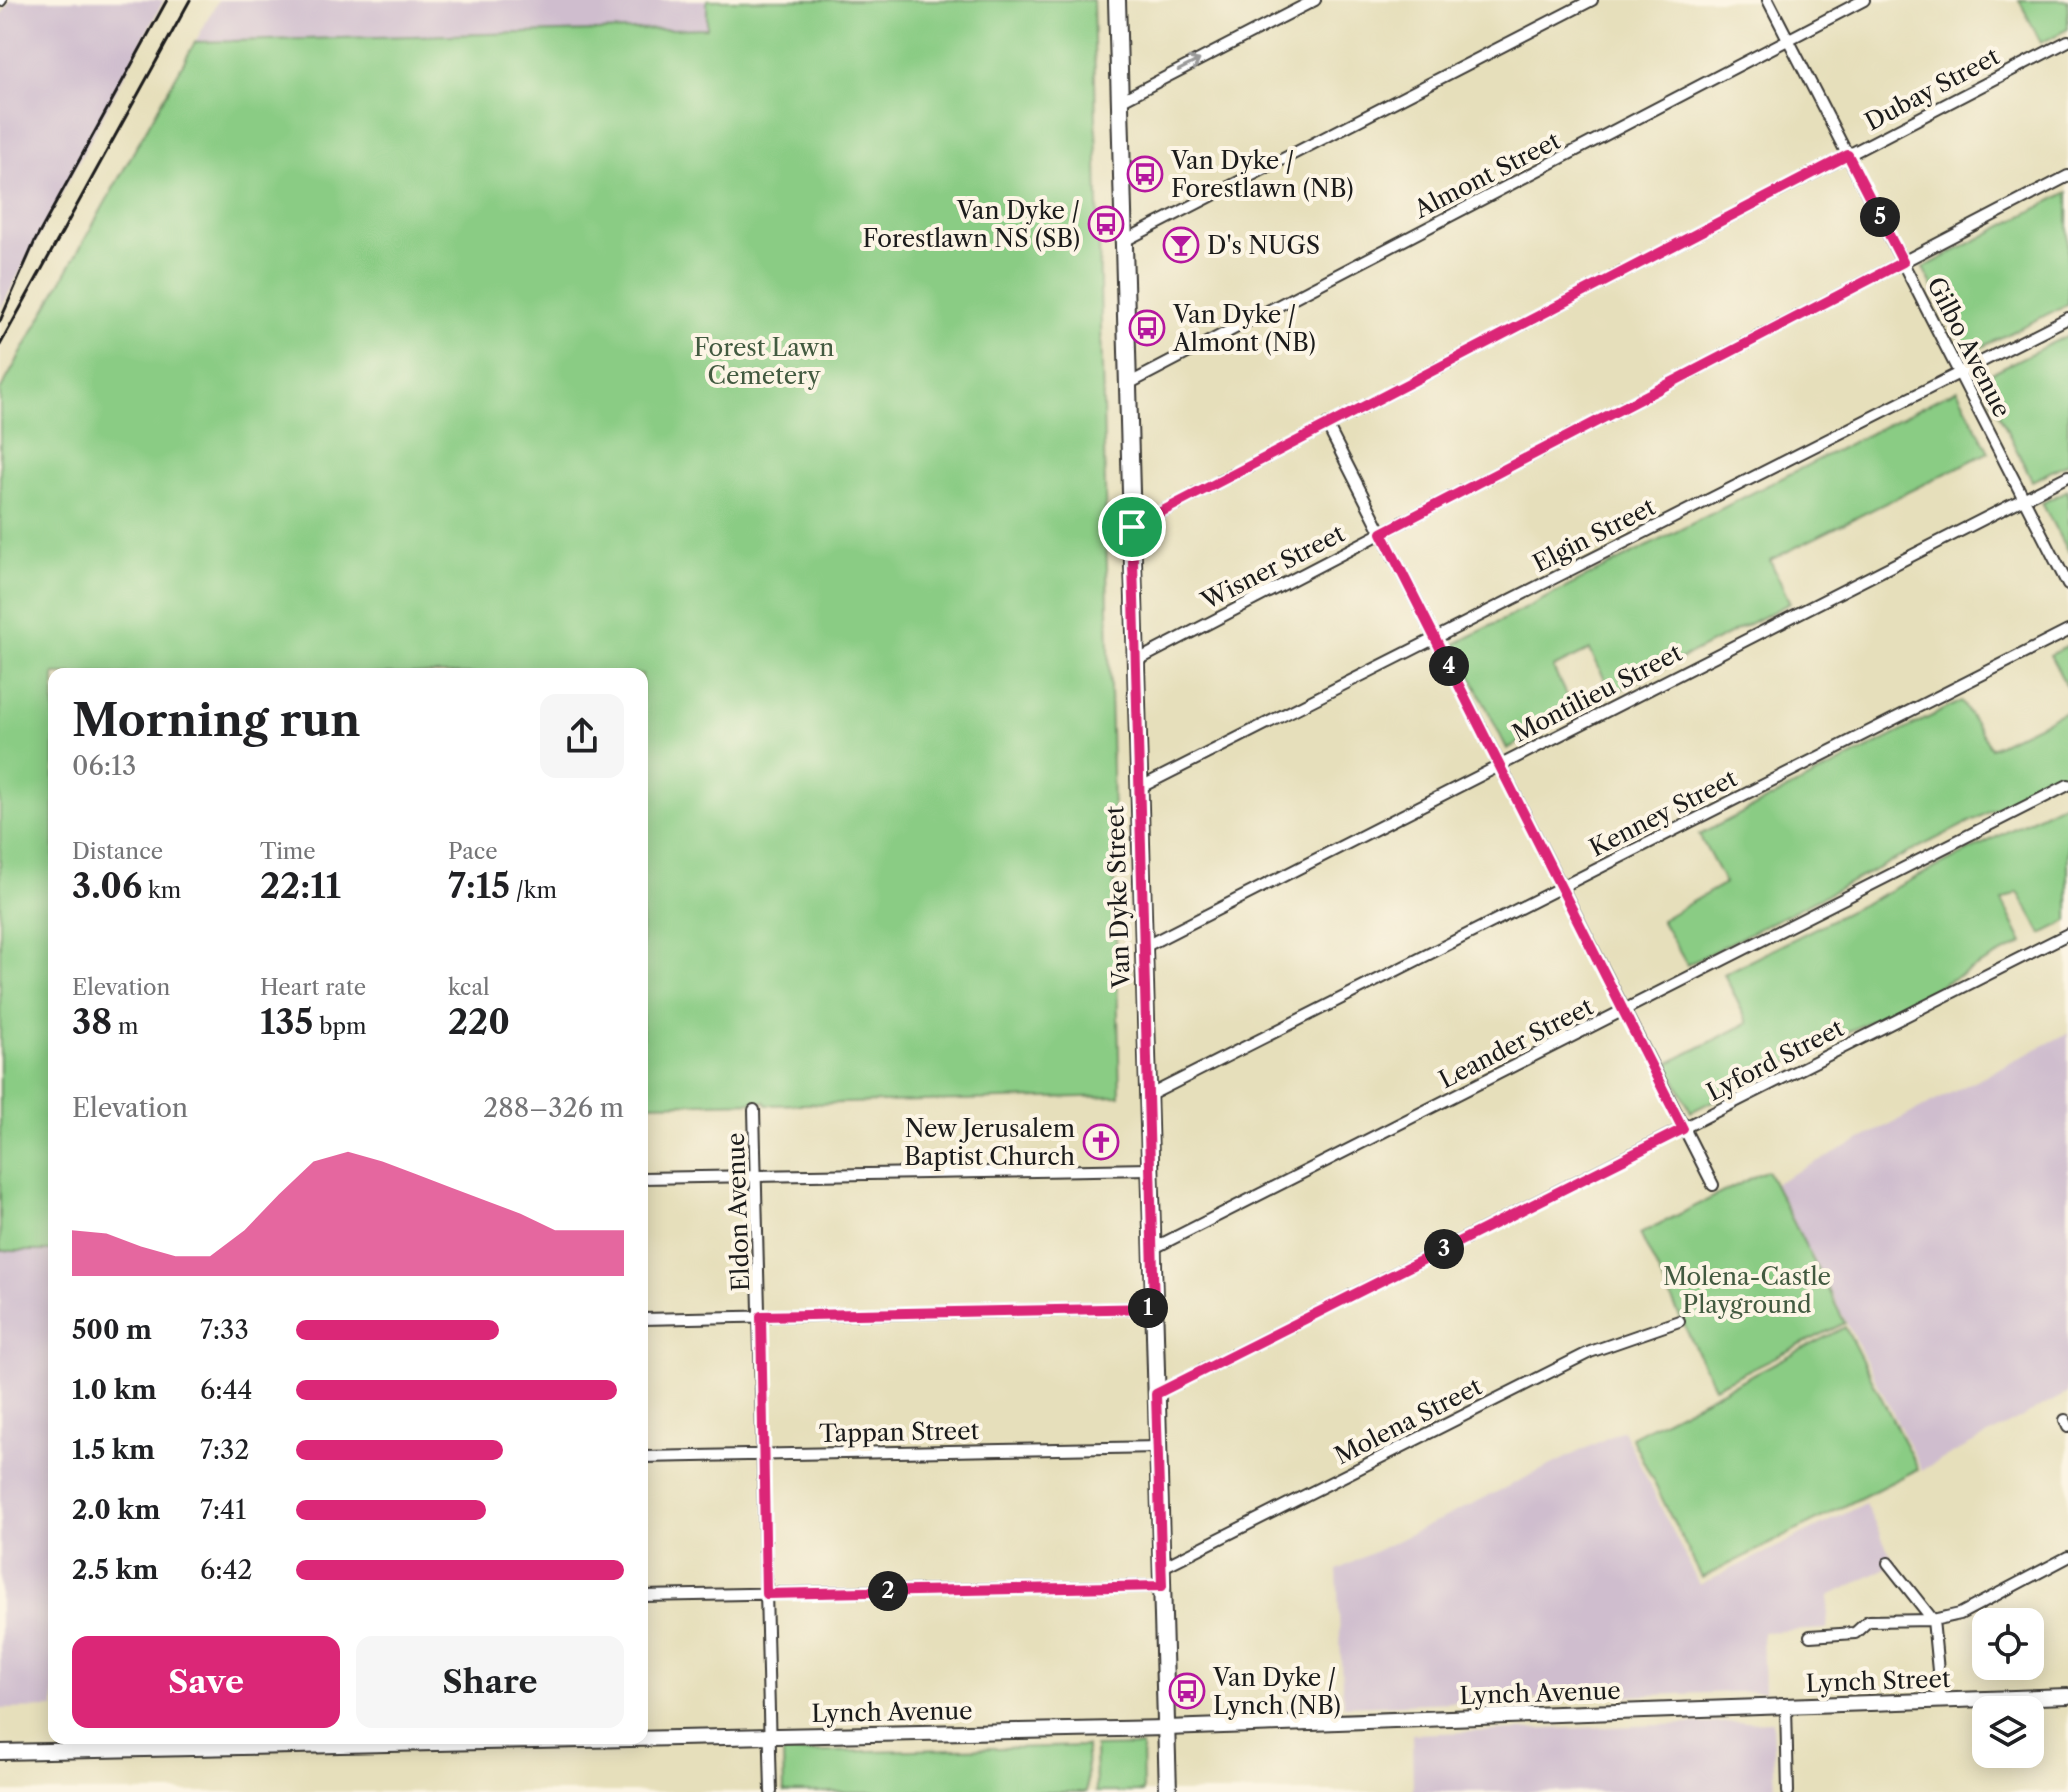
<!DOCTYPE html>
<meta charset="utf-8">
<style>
body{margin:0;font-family:"Libre Caslon Text",serif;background:#f6f6f6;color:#202124;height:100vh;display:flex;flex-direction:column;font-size:30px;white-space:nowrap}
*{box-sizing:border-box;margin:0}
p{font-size:26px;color:#757577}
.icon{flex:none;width:44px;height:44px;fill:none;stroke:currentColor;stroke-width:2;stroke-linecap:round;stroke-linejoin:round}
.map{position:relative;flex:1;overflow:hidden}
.details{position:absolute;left:48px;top:668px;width:600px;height:1076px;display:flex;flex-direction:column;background:#fff;border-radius:16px;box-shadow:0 4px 20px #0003}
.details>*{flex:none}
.fabs{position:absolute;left:1972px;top:1608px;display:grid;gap:16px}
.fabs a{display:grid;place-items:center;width:72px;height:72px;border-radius:16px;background:#fff;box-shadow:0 4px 20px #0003;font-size:40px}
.pin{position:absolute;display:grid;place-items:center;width:68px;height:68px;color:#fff;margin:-34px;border:4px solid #fff;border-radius:50%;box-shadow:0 2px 8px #0007}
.km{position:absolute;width:40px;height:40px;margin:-20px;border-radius:50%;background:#222;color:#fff;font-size:22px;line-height:40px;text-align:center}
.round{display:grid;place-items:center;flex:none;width:84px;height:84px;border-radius:16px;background:#f6f6f6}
.summary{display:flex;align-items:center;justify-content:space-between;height:136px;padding:0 24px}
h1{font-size:44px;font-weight:700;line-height:60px}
.stats{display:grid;grid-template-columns:repeat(3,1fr);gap:12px;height:136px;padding:8px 24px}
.stats div{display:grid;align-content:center}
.stats b{font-size:34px;font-weight:700}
.stats small{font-size:22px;font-weight:400}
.stats p{font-size:22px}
.chart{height:224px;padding:16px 24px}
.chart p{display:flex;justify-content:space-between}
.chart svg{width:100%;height:144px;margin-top:8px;fill:#db2777;opacity:.7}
.button{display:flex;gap:16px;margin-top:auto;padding:16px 24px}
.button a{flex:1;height:92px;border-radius:16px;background:#db2777;color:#fff;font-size:32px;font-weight:700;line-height:92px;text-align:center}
.button a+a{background:#f6f6f6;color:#202124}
ul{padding:0 24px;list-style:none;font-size:26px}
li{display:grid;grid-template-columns:128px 96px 1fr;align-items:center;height:60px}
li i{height:20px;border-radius:10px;background:#db2777}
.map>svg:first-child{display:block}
.industrial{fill:#cfbdce}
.green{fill:#8acc84;stroke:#537450;stroke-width:2}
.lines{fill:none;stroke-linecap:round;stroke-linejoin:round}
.street-casing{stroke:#3a3934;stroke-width:14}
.secondary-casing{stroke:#3a3934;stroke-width:18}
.primary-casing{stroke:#3a3934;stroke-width:20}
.street{stroke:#fff;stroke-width:10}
.secondary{stroke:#fff;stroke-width:14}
.primary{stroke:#fff;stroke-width:16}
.rail{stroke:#1c1c1c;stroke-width:3}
.oneway{stroke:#999}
.route-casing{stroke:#fff;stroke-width:16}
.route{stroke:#db2777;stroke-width:10}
.labels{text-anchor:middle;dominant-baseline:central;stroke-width:8;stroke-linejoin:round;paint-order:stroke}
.street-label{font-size:24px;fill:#1c1c1c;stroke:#fcf5e5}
.poi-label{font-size:24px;fill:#1c1c1c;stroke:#fcf5e5;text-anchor:start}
.park-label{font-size:24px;fill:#425a40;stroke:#fcf5e5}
</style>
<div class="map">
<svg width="2068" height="1792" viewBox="0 0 2068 1792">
<rect width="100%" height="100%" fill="#fcf5e5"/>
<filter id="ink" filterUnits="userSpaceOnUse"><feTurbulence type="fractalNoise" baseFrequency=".0125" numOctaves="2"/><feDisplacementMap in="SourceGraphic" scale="16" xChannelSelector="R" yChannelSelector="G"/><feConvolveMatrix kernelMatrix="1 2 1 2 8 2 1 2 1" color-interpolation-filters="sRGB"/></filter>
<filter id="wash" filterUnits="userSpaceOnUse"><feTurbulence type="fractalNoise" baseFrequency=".006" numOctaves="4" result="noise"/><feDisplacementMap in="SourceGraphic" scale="32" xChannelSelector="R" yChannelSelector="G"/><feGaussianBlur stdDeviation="1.8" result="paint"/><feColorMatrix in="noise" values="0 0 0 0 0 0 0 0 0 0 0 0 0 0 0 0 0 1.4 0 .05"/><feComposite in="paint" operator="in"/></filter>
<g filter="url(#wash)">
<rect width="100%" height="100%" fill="#e6dfbb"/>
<path class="industrial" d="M10 0H164L0 310V18Z
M218 0H707L708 28 196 41Z
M2068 1033V1393L1922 1470 1775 1183Z
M54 1251V1708L0 1709V1251Z
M1623 1430 1699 1585 1865 1504 1895 1564 1829 1596 1827 1629 1762 1632 1764 1691 1343 1706 1337 1570Z
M1772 1721 1775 1792H1413L1412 1734Z"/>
<path class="green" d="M707 0H1093L1120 1096 767 1105 766 1102 642 1104V674H54V1251H0V391L195 42 707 28Z
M2019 0H2068V29L2041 43Z
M2068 192V304L1968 354 1923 268Z
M2068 335V463L2032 481 1981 378Z
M1957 389 1989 452 1770 560 1790 603 1612 694 1590 650 1553 668 1575 714 1507 749 1455 644Z
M2068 490V553L2042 503Z
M2068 646V689L2050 655Z
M1961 701 1991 748 2068 710V772L1687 965 1661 920 1725 883 1699 835Z
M2068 801V921L2042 934 2018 892 2002 901 2023 943 1691 1112 1667 1064 1748 1023 1724 974Z
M1767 1170 1845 1323 1714 1387 1640 1234Z
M1845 1327 1918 1469 1702 1578 1631 1437Z
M1086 1746 1087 1792H784L783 1753Z
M1142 1746 1143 1792H1096L1095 1747Z"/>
</g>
<g filter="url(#ink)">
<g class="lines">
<g class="street-casing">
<path id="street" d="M1768 0 2068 585
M0 1 1 0
M1120 101 1315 0
M1124 241 1592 0
M1128 384 1864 0
M1327 425 1713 1185
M1132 527 2068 41
M1136 661 2068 176
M1139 788 2068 318
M1144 947 2068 476
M1148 1096 2068 631
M754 1110 771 1792
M642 1178 1150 1169
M1152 1249 2068 785
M642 1319 1154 1308
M1156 1394 2068 934
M2065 1420 2068 1427
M642 1457 1158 1447
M1888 1563 1933 1620 1941 1701
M1161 1568 1590 1352 1679 1321
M642 1596 1162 1586
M1810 1636 1855 1633 1868 1621 1933 1620 1960 1614 2068 1557
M1786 1706 1788 1792"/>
</g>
<g class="secondary-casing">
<path id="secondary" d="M0 1752 1166 1728 2068 1696"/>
</g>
<g class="primary-casing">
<path id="primary" d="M1117 0 1168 1792"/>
</g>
<use href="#street" class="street"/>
<use href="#secondary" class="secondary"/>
<use href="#primary" class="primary"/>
<path class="rail" d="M0 321 35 241 167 0
M0 345 190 0"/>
</g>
<defs><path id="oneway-shaft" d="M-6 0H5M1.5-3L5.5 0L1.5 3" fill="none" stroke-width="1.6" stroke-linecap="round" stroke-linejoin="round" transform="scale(2)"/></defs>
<use class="oneway" href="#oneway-shaft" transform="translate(1189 65) rotate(-27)"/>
</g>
<g class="lines" filter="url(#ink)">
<g class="route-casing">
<path id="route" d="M1848 155 1903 262 1382 533 1683 1129 1156 1394 1162 1586 766 1594 761 1316 1154 1308 1132 527Z"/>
</g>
<use href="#route" class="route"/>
</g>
<defs>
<g id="bus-ring" transform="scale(1.8)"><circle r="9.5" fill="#fcf5e5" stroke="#b5179e" stroke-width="1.5"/><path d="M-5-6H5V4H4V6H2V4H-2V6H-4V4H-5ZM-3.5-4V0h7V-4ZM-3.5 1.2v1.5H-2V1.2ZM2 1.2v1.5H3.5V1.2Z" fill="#b5179e"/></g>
<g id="bar-ring" transform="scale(1.8)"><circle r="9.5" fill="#fcf5e5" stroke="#b5179e" stroke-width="1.5"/><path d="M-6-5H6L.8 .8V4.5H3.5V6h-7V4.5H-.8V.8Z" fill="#b5179e"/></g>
<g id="church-ring" transform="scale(1.8)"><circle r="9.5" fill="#fcf5e5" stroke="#b5179e" stroke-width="1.5"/><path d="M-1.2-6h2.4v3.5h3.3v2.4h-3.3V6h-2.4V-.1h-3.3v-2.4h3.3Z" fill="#b5179e"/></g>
</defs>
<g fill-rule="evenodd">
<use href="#bus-ring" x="1145" y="174"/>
<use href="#bus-ring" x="1106" y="224"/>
<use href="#bar-ring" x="1181" y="245"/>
<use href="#bus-ring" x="1147" y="328"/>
<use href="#church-ring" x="1101" y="1142"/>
<use href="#bus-ring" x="1187" y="1691"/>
</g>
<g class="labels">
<g class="street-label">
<text transform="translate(1932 89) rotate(-28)">Dubay Street</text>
<text transform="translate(1487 175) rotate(-27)">Almont Street</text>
<text transform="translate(1969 347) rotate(63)">Gilbo Avenue</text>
<text transform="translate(1594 535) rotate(-27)">Elgin Street</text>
<text transform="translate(1273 567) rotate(-27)">Wisner Street</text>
<text transform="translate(1597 693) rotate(-27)">Montilieu Street</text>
<text transform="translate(1663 813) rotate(-27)">Kenney Street</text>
<text transform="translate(1118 897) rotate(-92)">Van Dyke Street</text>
<text transform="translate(1516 1043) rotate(-27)">Leander Street</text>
<text transform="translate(1775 1060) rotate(-27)">Lyford Street</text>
<text transform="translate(738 1212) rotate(-92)">Eldon Avenue</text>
<text transform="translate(1408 1421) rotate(-27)">Molena Street</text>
<text transform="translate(899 1432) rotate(-1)">Tappan Street</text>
<text transform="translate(1878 1681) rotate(-2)">Lynch Street</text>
<text transform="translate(1540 1693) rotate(-2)">Lynch Avenue</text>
<text transform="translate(892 1712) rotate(-1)">Lynch Avenue</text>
</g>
<g class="poi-label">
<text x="1171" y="160">Van Dyke /<tspan x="1171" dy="28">Forestlawn (NB)</tspan></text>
<text x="1080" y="210" text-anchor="end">Van Dyke /<tspan x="1080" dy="28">Forestlawn NS (SB)</tspan></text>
<text x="1207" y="245">D's NUGS</text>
<text x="1173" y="314">Van Dyke /<tspan x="1173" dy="28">Almont (NB)</tspan></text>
<text x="1075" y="1128" text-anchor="end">New Jerusalem<tspan x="1075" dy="28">Baptist Church</tspan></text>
<text x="1213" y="1677">Van Dyke /<tspan x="1213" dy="28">Lynch (NB)</tspan></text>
</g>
<g class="park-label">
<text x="764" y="347">Forest Lawn<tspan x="764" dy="28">Cemetery</tspan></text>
<text x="1747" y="1276">Molena-Castle<tspan x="1747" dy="28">Playground</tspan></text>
</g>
</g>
</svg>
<div class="fabs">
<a><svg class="icon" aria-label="locate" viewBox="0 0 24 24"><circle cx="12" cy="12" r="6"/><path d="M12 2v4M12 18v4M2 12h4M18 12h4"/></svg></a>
<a><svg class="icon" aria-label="layers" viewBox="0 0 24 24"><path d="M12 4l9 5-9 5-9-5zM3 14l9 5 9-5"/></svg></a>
</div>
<div class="pin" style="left:1132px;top:527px;background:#1e9e55"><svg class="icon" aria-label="arrive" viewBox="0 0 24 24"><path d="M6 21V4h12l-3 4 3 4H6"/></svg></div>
<b class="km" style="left:1148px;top:1308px">1</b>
<b class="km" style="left:888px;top:1591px">2</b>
<b class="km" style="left:1444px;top:1249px">3</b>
<b class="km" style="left:1449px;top:666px">4</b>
<b class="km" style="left:1880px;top:217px">5</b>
<section class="details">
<div class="summary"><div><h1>Morning run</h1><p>06:13</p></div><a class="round"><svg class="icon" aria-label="share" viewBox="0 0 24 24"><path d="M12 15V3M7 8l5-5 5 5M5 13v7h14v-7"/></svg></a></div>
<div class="stats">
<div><p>Distance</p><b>3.06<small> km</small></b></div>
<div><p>Time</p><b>22:11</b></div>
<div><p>Pace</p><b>7:15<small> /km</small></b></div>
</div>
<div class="stats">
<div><p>Elevation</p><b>38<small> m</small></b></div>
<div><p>Heart rate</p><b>135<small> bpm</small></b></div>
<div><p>kcal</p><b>220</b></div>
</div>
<div class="chart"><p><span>Elevation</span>288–326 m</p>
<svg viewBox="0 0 160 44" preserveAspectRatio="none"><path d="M0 44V30L10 31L20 35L30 38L40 38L50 30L60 19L70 9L80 6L90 9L100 13L110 17L120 21L130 25L140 30L150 30L160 30V44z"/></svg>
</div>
<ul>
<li><b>500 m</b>7:33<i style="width:62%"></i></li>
<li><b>1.0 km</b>6:44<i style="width:98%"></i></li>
<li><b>1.5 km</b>7:32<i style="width:63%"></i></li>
<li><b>2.0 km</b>7:41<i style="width:58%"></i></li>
<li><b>2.5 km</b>6:42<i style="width:100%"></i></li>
</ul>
<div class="button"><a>Save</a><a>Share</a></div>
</section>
</div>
